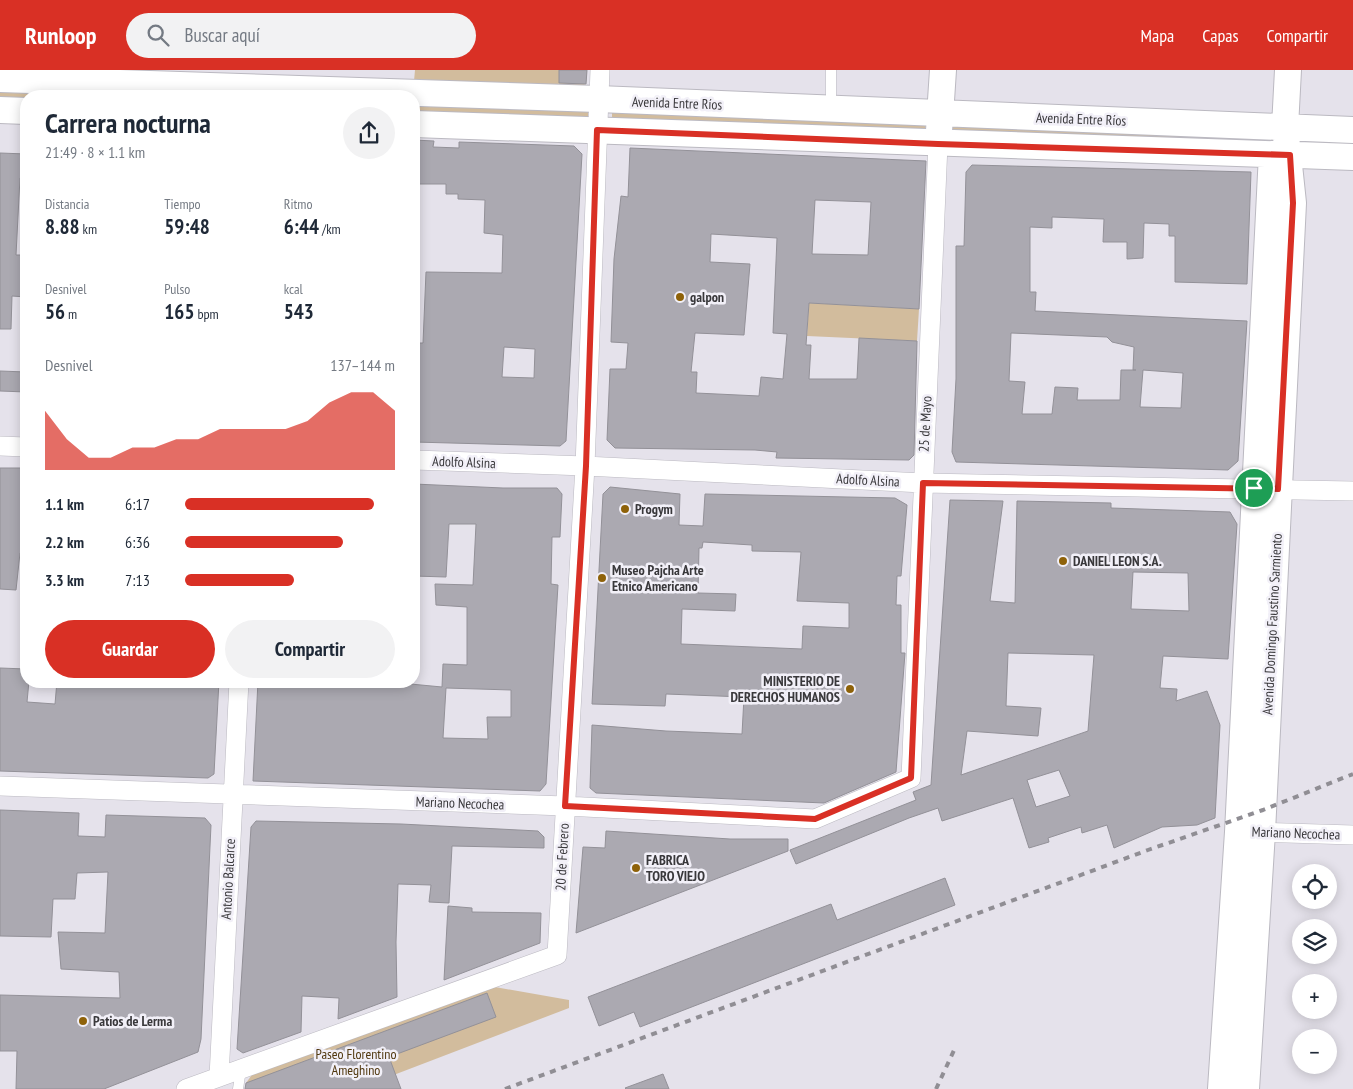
<!DOCTYPE html>
<html lang="es">
<meta charset="utf-8">
<style>
body{margin:0;font-family:"PT Sans Narrow",sans-serif;background:#f2f2f3;color:#1f2937;height:100vh;display:flex;flex-direction:column;font-size:19px;white-space:nowrap}
*{box-sizing:border-box;margin:0}
p{font-size:16px;color:#747a83}
.icon{flex:none;width:28px;height:28px;fill:none;stroke:currentColor;stroke-width:2;stroke-linecap:round;stroke-linejoin:round}
.map{position:relative;flex:1;overflow:hidden}
.panel{position:absolute;left:20px;top:20px;width:400px;height:598px;display:flex;flex-direction:column;background:#fff;border-radius:20px;box-shadow:0 2px 12px #0003}
.panel>*{flex:none}
.buttons{position:absolute;left:1292px;top:794px;display:grid;gap:10px}
.buttons a{display:grid;place-items:center;width:45px;height:45px;border-radius:50%;background:#fff;box-shadow:0 2px 12px #0003;font-size:25px}
.pin{position:absolute;display:grid;place-items:center;width:42px;height:42px;color:#fff;margin:-21px;border:2px solid #fff;border-radius:50%;box-shadow:0 1px 5px #0007}
.round{display:grid;place-items:center;flex:none;width:52px;height:52px;border-radius:26px;background:#f2f2f3}
.summary{display:flex;align-items:center;justify-content:space-between;height:85px;padding:0 25px}
h1{font-size:28px;font-weight:800;line-height:38px}
.stats{display:grid;grid-template-columns:repeat(3,1fr);gap:8px;height:85px;padding:5px 25px}
.stats div{display:grid;align-content:center}
.stats b{font-size:21px;font-weight:800}
.stats small{font-size:14px;font-weight:400}
.stats p{font-size:14px}
.chart{height:140px;padding:10px 25px}
.chart p{display:flex;justify-content:space-between}
.chart svg{width:100%;height:90px;margin-top:5px;fill:#d93025;opacity:.7}
.action{display:flex;gap:10px;margin-top:auto;padding:10px 25px}
.action a{flex:1;height:58px;border-radius:30px;background:#d93025;color:#fff;font-size:20px;font-weight:800;line-height:58px;text-align:center}
.action a+a{background:#f2f2f3;color:#1f2937}
ul{padding:0 25px;list-style:none;font-size:16px}
li{display:grid;grid-template-columns:80px 60px 1fr;align-items:center;height:38px}
li i{height:12px;border-radius:6px;background:#d93025}
header{display:flex;align-items:center;gap:30px;box-sizing:border-box;height:70px;padding:0 25px;background:#d93025;color:#fff}
header strong{font-size:24px}
nav{display:flex;gap:28px;margin-inline-start:auto;font-size:18px}
.search{width:350px;height:45px;background:#f2f2f3;display:flex;align-items:center;gap:12px;box-sizing:border-box;padding:0 18px;border-radius:28px;color:#747a83;font-size:19px}
.map>svg:first-child{display:block}
.green{fill:#d2bc9d}
.building{fill:#aba9b1;stroke:#939198;fill-rule:evenodd}
.lines{fill:none;stroke-linecap:round;stroke-linejoin:round}
.service-casing{stroke:#bbb9c1;stroke-width:11}
.minor-casing{stroke:#bbb9c1;stroke-width:20}
.secondary-casing{stroke:#bbb9c1;stroke-width:28}
.service{stroke:#fff;stroke-width:10}
.minor{stroke:#fff;stroke-width:19}
.secondary{stroke:#fff;stroke-width:26}
.rail{stroke:#908e94;stroke-width:4;stroke-dasharray:6 6;stroke-linecap:butt}
.route-casing{stroke:#fff;stroke-width:10}
.route{stroke:#d93025;stroke-width:6}
.poi-dot{fill:#8e6209;stroke:#f2f0f8;stroke-width:2}
.labels{text-anchor:middle;dominant-baseline:central;stroke-width:5;stroke-linejoin:round;paint-order:stroke}
.street-label{font-size:14px;fill:#39383b;stroke:#f2f0f8}
.poi-label{font-size:14px;font-weight:bold;fill:#39383b;stroke:#f2f0f8;text-anchor:start}
.park-label{font-size:14px;fill:#51380f;stroke:#f2f0f8}
</style>
<header>
<strong>Runloop</strong>
<div class="search"><svg class="icon" aria-label="search" viewBox="0 0 24 24"><circle cx="10" cy="10" r="6"/><path d="M15 15l6 6"/></svg>Buscar aquí</div>
<nav><a>Mapa</a><a>Capas</a><a>Compartir</a></nav>
</header>
<div class="map">
<svg width="1353" height="1019" viewBox="0 0 1353 1019">
<rect width="100%" height="100%" fill="#e5e2eb"/>
<path class="green" d="M415 0H587L586 14 573 20 414 11Z
M0 18 247 26H26V32L0 31Z
M414 32 588 38V51L414 45Z
M612 39 926 50 925 63 612 52Z
M953 52 1266 63V76L953 65Z
M809 233 919 239 917 271 807 266Z
M495 917 569 930V938L357 1019H246V1013L254 1002Z"/>
<path class="building" d="M559 0H587L586 14 559 13Z
M414 70 434 71 433 77 459 78V72L574 76 582 84 566 371 560 376 414 372V273H423L426 202 502 203 503 165 484 163 485 130 458 129V124H446V114H414ZM504 277 535 279 534 308 502 307Z
M630 78 926 91 919 239 809 233 806 275H811L809 309H857L859 268 917 271 914 385 909 390 776 388 777 382 755 380 615 378 607 370 610 299H626L628 273 611 272 614 189 621 126 628 127ZM815 130 871 132 868 185 812 184ZM711 164 777 168 773 263 787 264 783 309 761 307 759 326 696 323 697 302H691L695 263 744 265 750 194 710 192Z
M0 83 26 84V108H20L16 185H26V227L12 226 11 259H0Z
M972 95 1251 102 1247 214 1175 212V166H1169V154L1144 153 1143 188 1127 189V172H1103L1104 149 1052 147V158L1030 157V222H1036L1035 241 1247 251 1238 391 1228 400 956 392 952 382 956 309V176H964L966 102ZM1011 263 1107 267 1112 272 1134 277 1133 300H1136H1121L1120 330H1077L1078 318 1055 317 1052 344H1022L1025 312 1009 311ZM1143 300 1183 303 1181 338 1140 337Z
M0 301 26 302V322L0 321Z
M0 398H26V483H20L16 520 0 519Z
M414 414 503 418H557L562 424 560 467H552L551 514 558 515 546 714 540 721 253 711 258 611H379L442 617 443 594 467 595V537L436 535 435 514 473 515 476 454H449L446 507 414 506ZM446 618 511 620V647H487L488 669 443 668Z
M610 417 680 424 679 455 703 456 705 424 895 428 907 435 901 506H897L896 535H901V583H905L896 702 824 733 596 723 590 718 592 655 666 661 742 664 744 627 666 624 665 636 592 634 603 424ZM703 472 752 475V481L801 482 797 531 849 533V558L803 556 802 579 681 574 682 539 735 541 736 524 698 523 699 478H702Z
M950 430 1003 431 990 531 1015 533 1017 431 1111 433V438L1230 442 1237 454 1228 589 1163 586 1160 618 1177 619 1176 631 1207 621 1220 655 1215 748 1197 755 1162 757 1114 778 1107 755 1082 763 1081 757 1048 768 1049 772 1029 778 1013 728 942 751 938 738 909 748 796 794 790 780 916 730 913 722 931 715ZM1133 502 1188 503 1189 541 1131 539ZM1008 583 1094 585 1088 661 961 705 967 661 1038 666 1041 638 1006 636ZM1059 700 1070 726 1036 737 1027 710Z
M0 598 26 599V611H29L27 632 55 634 57 611H219L214 704 208 708 0 701Z
M0 740 79 743 78 766 105 767 106 745 205 748 211 755 201 969 198 982 104 1019H16L17 981H0V925L120 928 119 902 61 899 58 862 105 863 108 802 77 803 75 829H53L51 867 0 866Z
M256 751 401 754 538 761 544 767V778L452 776 449 833 429 832 431 815 398 814 396 872 397 927 338 949 339 928 302 926 301 962 243 983 237 979 251 757Z
M606 761 730 769H788V781L576 863 583 777 605 778Z
M945 808 955 835 640 957 634 942 599 956 588 927 831 834 837 850Z
M448 836 472 838V842L541 843 540 873 444 910Z
M487 923 496 947 389 987 401 1019H245L246 1013Z
M663 1004 669 1019H626L625 1018Z"/>
<g class="lines">
<g class="service-casing">
<path id="service" d="M831 38V0
M238 1019 241 999"/>
</g>
<g class="minor-casing">
<path id="minor" d="M0 376 26 377
M414 390 585 396 923 413 1353 421
M0 716 565 736 815 749 911 708 938 74
M1249 762 1353 765
M219 1007 239 611
M186 1019 557 885 585 396 600 0"/>
</g>
<g class="secondary-casing">
<path id="secondary" d="M0 9 598 29 1353 60
M0 40 26 41
M414 54 1353 87
M939 61 943 0
M1221 1019 1238 762 1272 84
M1246 1019 1262 762 1293 133 1285 57 1288 0"/>
</g>
<use href="#service" class="service"/>
<use href="#minor" class="minor"/>
<use href="#secondary" class="secondary"/>
<path class="rail" d="M505 1019 1148 780 1263 740 1353 704
M936 1019 956 976"/>
</g>
<g class="lines">
<g class="route-casing">
<path id="route" d="M597 60 938 74 1290 85 1293 133 1278 419 923 413 911 708 815 749 565 736 586 396Z"/>
</g>
<use href="#route" class="route"/>
</g>
<g class="poi-dot">
<circle cx="680" cy="227" r="5"/>
<circle cx="625" cy="439" r="5"/>
<circle cx="1063" cy="491" r="5"/>
<circle cx="602" cy="508" r="5"/>
<circle cx="850" cy="619" r="5"/>
<circle cx="636" cy="798" r="5"/>
<circle cx="83" cy="951" r="5"/>
</g>
<g class="labels">
<g class="street-label">
<text transform="translate(677 33) rotate(2)">Avenida Entre Ríos</text>
<text transform="translate(1081 49) rotate(2)">Avenida Entre Ríos</text>
<text transform="translate(925 354) rotate(-87)">25 de Mayo</text>
<text transform="translate(464 392) rotate(2)">Adolfo Alsina</text>
<text transform="translate(868 410) rotate(3)">Adolfo Alsina</text>
<text transform="translate(1272 554) rotate(-87)">Avenida Domingo Faustino Sarmiento</text>
<text transform="translate(460 733) rotate(2)">Mariano Necochea</text>
<text transform="translate(1296 763) rotate(2)">Mariano Necochea</text>
<text transform="translate(562 787) rotate(-87)">20 de Febrero</text>
<text transform="translate(228 809) rotate(-87)">Antonio Balcarce</text>
</g>
<g class="poi-label">
<text x="690" y="227">galpon</text>
<text x="635" y="439">Progym</text>
<text x="1073" y="491">DANIEL LEON S.A.</text>
<text x="612" y="500">Museo Pajcha Arte<tspan x="612" dy="16">Etnico Americano</tspan></text>
<text x="840" y="611" text-anchor="end">MINISTERIO DE<tspan x="840" dy="16">DERECHOS HUMANOS</tspan></text>
<text x="646" y="790">FABRICA<tspan x="646" dy="16">TORO VIEJO</tspan></text>
<text x="93" y="951">Patios de Lerma</text>
</g>
<g class="park-label">
<text x="356" y="984">Paseo Florentino<tspan x="356" dy="16">Ameghino</tspan></text>
</g>
</g>
</svg>
<div class="buttons">
<a><svg class="icon" aria-label="locate" viewBox="0 0 24 24"><circle cx="12" cy="12" r="6"/><path d="M12 2v4M12 18v4M2 12h4M18 12h4"/></svg></a>
<a><svg class="icon" aria-label="layers" viewBox="0 0 24 24"><path d="M12 4l9 5-9 5-9-5zM3 14l9 5 9-5"/></svg></a>
<a>+</a>
<a>−</a>
</div>
<div class="pin" style="left:1254px;top:418px;background:#1e9e55"><svg class="icon" aria-label="arrive" viewBox="0 0 24 24"><path d="M6 21V4h12l-3 4 3 4H6"/></svg></div>
<section class="panel">
<div class="summary"><div><h1>Carrera nocturna</h1><p>21:49 · 8 × 1.1 km</p></div><a class="round"><svg class="icon" aria-label="share" viewBox="0 0 24 24"><path d="M12 15V3M7 8l5-5 5 5M5 13v7h14v-7"/></svg></a></div>
<div class="stats">
<div><p>Distancia</p><b>8.88<small> km</small></b></div>
<div><p>Tiempo</p><b>59:48</b></div>
<div><p>Ritmo</p><b>6:44<small> /km</small></b></div>
</div>
<div class="stats">
<div><p>Desnivel</p><b>56<small> m</small></b></div>
<div><p>Pulso</p><b>165<small> bpm</small></b></div>
<div><p>kcal</p><b>543</b></div>
</div>
<div class="chart"><p><span>Desnivel</span>137–144 m</p>
<svg viewBox="0 0 160 44" preserveAspectRatio="none"><path d="M0 44V15L10 29L20 38L30 38L40 33L50 33L60 29L70 29L80 24L90 24L100 24L110 24L120 20L130 11L140 6L150 6L160 15V44z"/></svg>
</div>
<ul>
<li><b>1.1 km</b>6:17<i style="width:90%"></i></li>
<li><b>2.2 km</b>6:36<i style="width:75%"></i></li>
<li><b>3.3 km</b>7:13<i style="width:52%"></i></li>
</ul>
<div class="action"><a>Guardar</a><a>Compartir</a></div>
</section>
</div>
